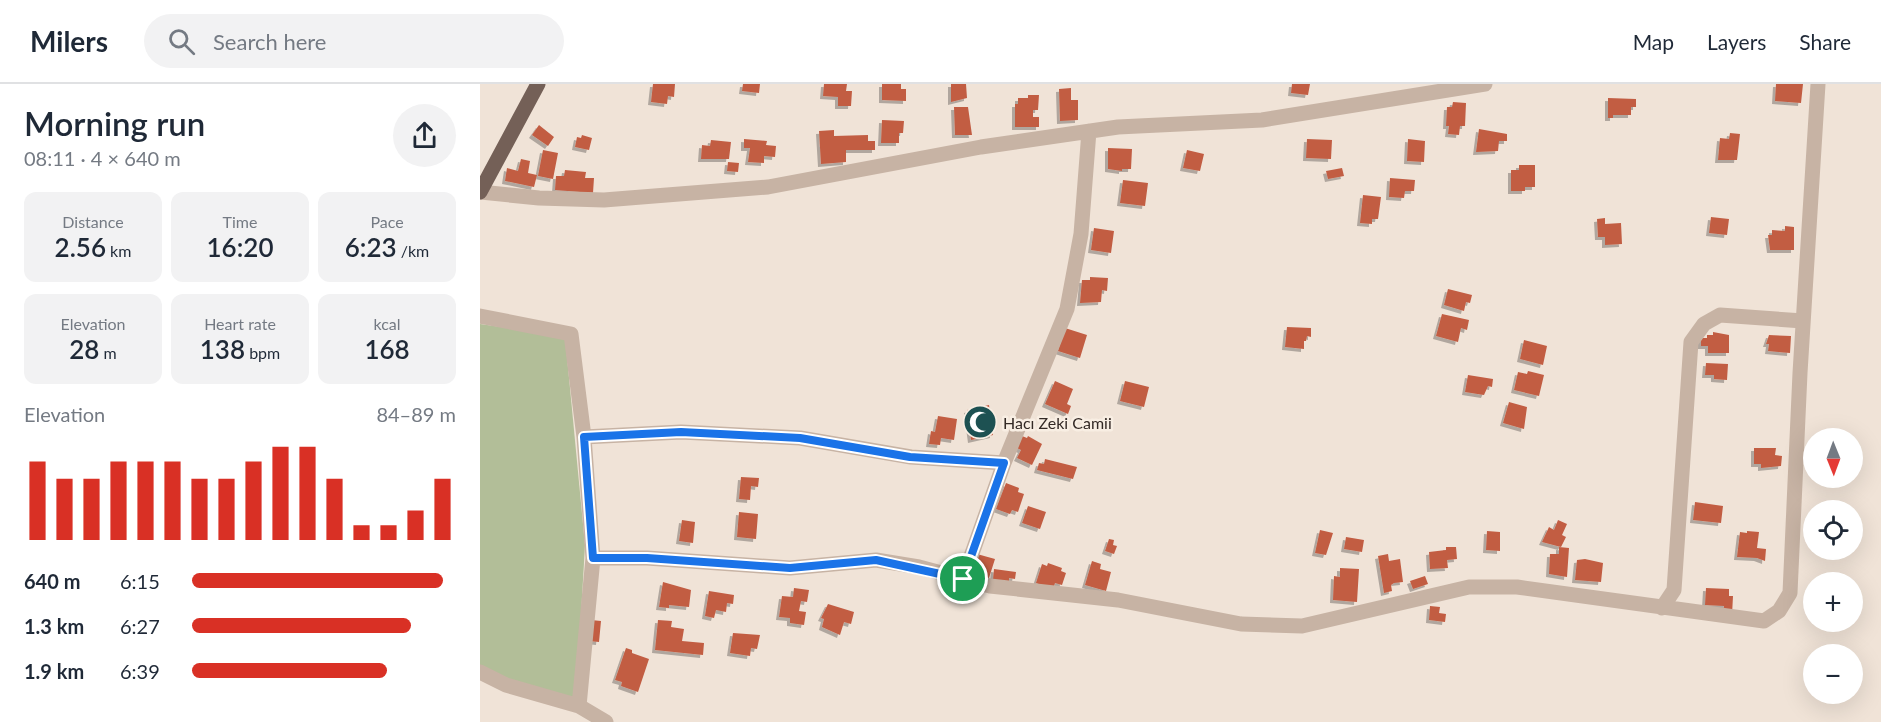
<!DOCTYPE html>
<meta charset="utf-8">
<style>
body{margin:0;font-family:Lato,sans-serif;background:#f2f2f3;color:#1f2937;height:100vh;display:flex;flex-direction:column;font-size:22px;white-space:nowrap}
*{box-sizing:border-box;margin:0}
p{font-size:20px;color:#747a83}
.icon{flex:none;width:33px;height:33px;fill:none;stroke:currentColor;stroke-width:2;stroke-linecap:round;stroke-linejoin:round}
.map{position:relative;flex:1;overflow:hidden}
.panel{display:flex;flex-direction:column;background:#fff;width:480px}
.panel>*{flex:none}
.needle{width:39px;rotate:179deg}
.buttons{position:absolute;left:1323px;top:344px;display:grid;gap:12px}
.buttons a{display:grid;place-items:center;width:60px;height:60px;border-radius:50%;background:#fff;box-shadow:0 6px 24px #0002;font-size:30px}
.pin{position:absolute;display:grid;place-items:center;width:51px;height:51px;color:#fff;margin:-26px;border:3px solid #fff;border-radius:50%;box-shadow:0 2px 6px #0007}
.round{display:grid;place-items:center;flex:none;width:63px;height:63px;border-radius:32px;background:#f2f2f3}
.head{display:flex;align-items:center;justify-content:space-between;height:102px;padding:0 24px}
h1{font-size:33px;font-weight:600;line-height:45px}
.figures{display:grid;grid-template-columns:repeat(3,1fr);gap:9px;height:102px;padding:6px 24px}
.figures div{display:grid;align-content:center;border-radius:12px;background:#f2f2f3;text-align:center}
.figures b{font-size:26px;font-weight:600}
.figures small{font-size:16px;font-weight:400}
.figures p{font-size:16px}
.chart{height:168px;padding:12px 24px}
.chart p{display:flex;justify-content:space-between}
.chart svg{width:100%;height:108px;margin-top:6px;stroke:#d93025;stroke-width:6}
ul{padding:0 24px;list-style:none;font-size:20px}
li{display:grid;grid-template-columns:96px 72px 1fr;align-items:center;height:45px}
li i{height:15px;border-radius:8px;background:#d93025}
header{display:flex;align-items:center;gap:36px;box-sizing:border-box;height:84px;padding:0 30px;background:#fff;border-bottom:2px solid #e0e1e3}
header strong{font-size:28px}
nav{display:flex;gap:33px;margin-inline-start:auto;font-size:21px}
.search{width:420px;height:54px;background:#f2f2f3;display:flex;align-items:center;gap:15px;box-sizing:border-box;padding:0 21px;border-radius:33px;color:#747a83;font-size:22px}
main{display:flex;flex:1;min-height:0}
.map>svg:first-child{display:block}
.green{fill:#b2be98}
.building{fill:#c25d43;filter:url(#shadow)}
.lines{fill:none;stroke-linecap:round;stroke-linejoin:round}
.minor{stroke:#c7b3a4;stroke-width:15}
.major{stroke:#746057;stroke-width:15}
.route-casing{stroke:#fff;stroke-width:12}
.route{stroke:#1a73e8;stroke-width:8}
.labels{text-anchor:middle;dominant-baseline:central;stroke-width:5;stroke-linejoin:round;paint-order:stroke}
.poi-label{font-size:16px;fill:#332925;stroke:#f8eee3;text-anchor:start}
</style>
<header>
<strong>Milers</strong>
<div class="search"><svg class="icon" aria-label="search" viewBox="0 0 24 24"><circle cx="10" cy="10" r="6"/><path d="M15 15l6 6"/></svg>Search here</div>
<nav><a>Map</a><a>Layers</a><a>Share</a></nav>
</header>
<main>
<section class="panel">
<div class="head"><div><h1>Morning run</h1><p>08:11 · 4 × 640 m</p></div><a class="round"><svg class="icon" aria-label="share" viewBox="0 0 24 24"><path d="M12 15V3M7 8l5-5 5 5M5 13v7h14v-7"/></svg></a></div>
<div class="figures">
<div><p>Distance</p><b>2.56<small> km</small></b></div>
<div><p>Time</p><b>16:20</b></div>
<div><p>Pace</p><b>6:23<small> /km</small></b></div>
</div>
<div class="figures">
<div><p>Elevation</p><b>28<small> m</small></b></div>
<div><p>Heart rate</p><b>138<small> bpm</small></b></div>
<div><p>kcal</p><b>168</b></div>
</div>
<div class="chart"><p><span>Elevation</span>84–89 m</p>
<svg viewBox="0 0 160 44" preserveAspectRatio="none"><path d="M5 44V12M15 44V19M25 44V19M35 44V12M45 44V12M55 44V12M65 44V19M75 44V19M85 44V12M95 44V6M105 44V6M115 44V19M125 44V38M135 44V38M145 44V32M155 44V19"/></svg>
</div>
<ul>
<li><b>640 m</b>6:15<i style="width:95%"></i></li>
<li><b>1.3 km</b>6:27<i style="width:83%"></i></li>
<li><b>1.9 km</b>6:39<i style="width:74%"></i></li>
</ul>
</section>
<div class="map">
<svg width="1401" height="638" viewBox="0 0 1401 638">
<defs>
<filter id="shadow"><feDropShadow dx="-3" dy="3" stdDeviation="0" flood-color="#0004"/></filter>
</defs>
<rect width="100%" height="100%" fill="#f0e3d7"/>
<path class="green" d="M0 240 85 252 105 461 96 618 14 591 0 581Z"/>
<path class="building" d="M173 0H195L194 13 188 12 187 20 171 18Z
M263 0H280L279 9 262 7Z
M344 0H367L366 7H372L371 22H358V13L343 12Z
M402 0H421V5H426V17L402 16Z
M471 0H486L487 14 471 18Z
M812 0H830L828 11 811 9Z
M1296 0H1323L1321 19 1295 17Z
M591 4V16H598V36L580 37 579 5Z
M548 11H559L558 26H553V33H559V43H535V20H538V14H548Z
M1128 14 1156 15V23H1151V31H1133V34H1128Z
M973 18 986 19 985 42H980L979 51 968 50 969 42H966L967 23H972Z
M474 23H488L492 51H475Z
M402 36 424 37 423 49H419V59H401Z
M59 41 74 53 68 62 52 51Z
M999 45 1027 50V57H1019L1018 67 996 68Z
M354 46V52L388 51V57H395V66H366V78L341 80 339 47Z
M1250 49 1260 50 1257 76H1238L1240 54 1249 55Z
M102 51 112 54 109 66 95 63 97 53 101 54Z
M264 55 287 57 286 61 296 62 295 73 284 72V79L268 78 270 64H264Z
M827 55 852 56 851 75 826 74Z
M928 55 945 57 944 78 927 77Z
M231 56 251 58 249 75H221L222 61 230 62Z
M628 64 652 65 651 85H642V87L628 85Z
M63 66 78 69 73 95 58 92Z
M707 66 724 70 720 87 703 84Z
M41 75 50 77 48 89 57 91 54 103 25 97 27 84 38 87Z
M248 78 259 79 258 88 247 87Z
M1039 81H1055V103H1045V107H1031V86H1039Z
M862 84 864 92 848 95 846 87Z
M85 86 106 88 105 94H114L113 109 75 106 76 92H84Z
M910 94 935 96 934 107H925L924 114 909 113Z
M643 96 668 99 665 122 640 119Z
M883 111 901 113 898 135H892V140L880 139Z
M1231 133 1249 135 1247 151 1229 149Z
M1125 134V140L1141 139 1142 160 1125 161V153H1118L1117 135Z
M1305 142 1314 143V166H1290L1288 151H1292V146L1305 147Z
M614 144 634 147 631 169 611 166Z
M610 193 628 194 627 207 622 206 621 218 600 219 602 196H610Z
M968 205 992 211 990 219 986 218 984 227 964 221Z
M962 230 989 236 987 246 981 244 978 258 956 252Z
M807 243 831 244V253L827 252 826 257H824V265L805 263Z
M585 244 607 251 600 274 578 267Z
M1233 248 1249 251V269H1228V262H1221V254H1227V251H1233Z
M1289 251 1311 252 1310 269 1288 267 1289 260H1286Z
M1044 256 1067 262 1063 281 1040 275Z
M1226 279 1248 280 1247 296 1234 295V291H1225Z
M1048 287 1064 291 1059 312 1034 306 1038 288 1047 290Z
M988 291 1013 295 1012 303 1008 302 1004 311 985 308Z
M575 297 593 305 587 320 591 322 588 330 565 320Z
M645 297 669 303 664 323 640 317Z
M1029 318 1047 323 1044 345 1023 339Z
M509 321 513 351 491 356 487 326Z
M458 332 477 335 474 356 461 354 460 361 449 360 451 347 455 348Z
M542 352 547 354 548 352 562 360 552 381 537 374 541 366 537 364Z
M1274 364H1296L1295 371 1302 372 1301 382 1281 384V380H1274Z
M565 375 597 383 593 395 557 386 559 379 564 380Z
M261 393 279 394 278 403 271 402 270 416 259 415Z
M526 399 539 404 538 408 544 410 538 428 532 426 530 430 516 425Z
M1215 418 1243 422 1241 439 1213 436Z
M548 422 566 428 560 445 542 439Z
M259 428 278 430 276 455 257 453Z
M202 436 215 438 213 459 199 457Z
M1078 436 1087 440 1082 451 1086 453 1081 463 1062 458 1069 443 1074 446Z
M840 446 853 449 846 471 835 469Z
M1007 447 1020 448V467L1006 466Z
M1267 447 1279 448 1277 464 1286 465 1285 477 1277 474 1257 473 1260 448 1267 449Z
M866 453 884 456 882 468 864 465Z
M629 455 634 456 633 461 637 462 634 470 625 467Z
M966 463H976L977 475 967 476 968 484 950 485 949 468 966 466Z
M1079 463 1089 464 1087 493 1069 490 1070 470H1079Z
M497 470 515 475 508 497 490 491Z
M908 470 909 477 920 475 923 498 914 499 911 501 912 507 904 509 898 472Z
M1105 475 1123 479 1121 498 1095 496 1097 476Z
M612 477 621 480 620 485 631 488 626 507 605 501Z
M568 479 582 484 581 487 586 489 582 501 575 499 573 505 556 499 562 480 567 482Z
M860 484 879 485 877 518 853 516 854 492 860 493Z
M514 485 536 488 535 495 529 494V499L513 496Z
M945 492 948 500 933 505 930 497Z
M183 498 211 506 209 523 189 521V524L179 523Z
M314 504 329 506 327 518 321 517 319 527 326 528 324 541 310 539V534L299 533 302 512 313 513Z
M1226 504 1249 505V512H1253L1252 531H1243L1244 522 1225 521Z
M229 507 254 511 253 520 247 519 246 528 236 526 234 534 225 532Z
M348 520 374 528 371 540 364 538 360 551 342 543 344 535 341 534Z
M950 522 960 523 959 529 966 530 965 538 949 536Z
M111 536 121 537 119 558 109 557Z
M178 536 192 537 191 543 204 545 202 557 224 559 223 571 175 566Z
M253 549 280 551 277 565 271 564 270 572 250 569Z
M146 564 152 566V569L169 575 158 608 141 602 142 598 135 596Z"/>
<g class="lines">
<path class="minor" d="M0 108 59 114 124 116 288 103 501 63 638 43 782 36 1005 0
M0 232 91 250 104 353 113 474 99 622
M104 353 201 348 320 354 431 373 524 379
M113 474H167L310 484 396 476 439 483 510 502 638 516 761 540 822 542 989 503H1037L1284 537 1299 527 1310 509 1320 289 1338 0
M483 495 524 379 587 225 601 150 609 47
M1182 524 1194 506 1211 258 1224 240 1240 231 1323 237
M0 588 26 601 99 622 126 638"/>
<path class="major" d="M0 108 58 0"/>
</g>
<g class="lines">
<g class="route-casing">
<path id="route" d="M201 348 320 354 430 373 524 379 483 495 396 476 310 484 167 474H113L104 353Z"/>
</g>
<use href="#route" class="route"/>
</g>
<defs>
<g id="mosque-disc" transform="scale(1.725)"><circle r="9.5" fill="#1d5152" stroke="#f8eee3"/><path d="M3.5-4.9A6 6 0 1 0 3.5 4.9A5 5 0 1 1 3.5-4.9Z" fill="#fff"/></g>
</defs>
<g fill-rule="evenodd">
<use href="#mosque-disc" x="500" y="338"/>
</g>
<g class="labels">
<g class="poi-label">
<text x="523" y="338">Hacı Zeki Camii</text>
</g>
</g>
</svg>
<div class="buttons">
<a><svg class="needle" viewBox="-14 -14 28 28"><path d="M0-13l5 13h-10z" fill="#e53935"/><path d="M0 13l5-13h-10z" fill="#747a83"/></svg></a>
<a><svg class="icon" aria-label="locate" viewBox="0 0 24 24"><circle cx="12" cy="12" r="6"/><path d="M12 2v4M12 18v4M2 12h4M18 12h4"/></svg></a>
<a>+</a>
<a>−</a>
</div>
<div class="pin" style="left:483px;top:495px;background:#1e9e55"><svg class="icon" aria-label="arrive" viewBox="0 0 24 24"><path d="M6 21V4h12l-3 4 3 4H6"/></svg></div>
</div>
</main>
